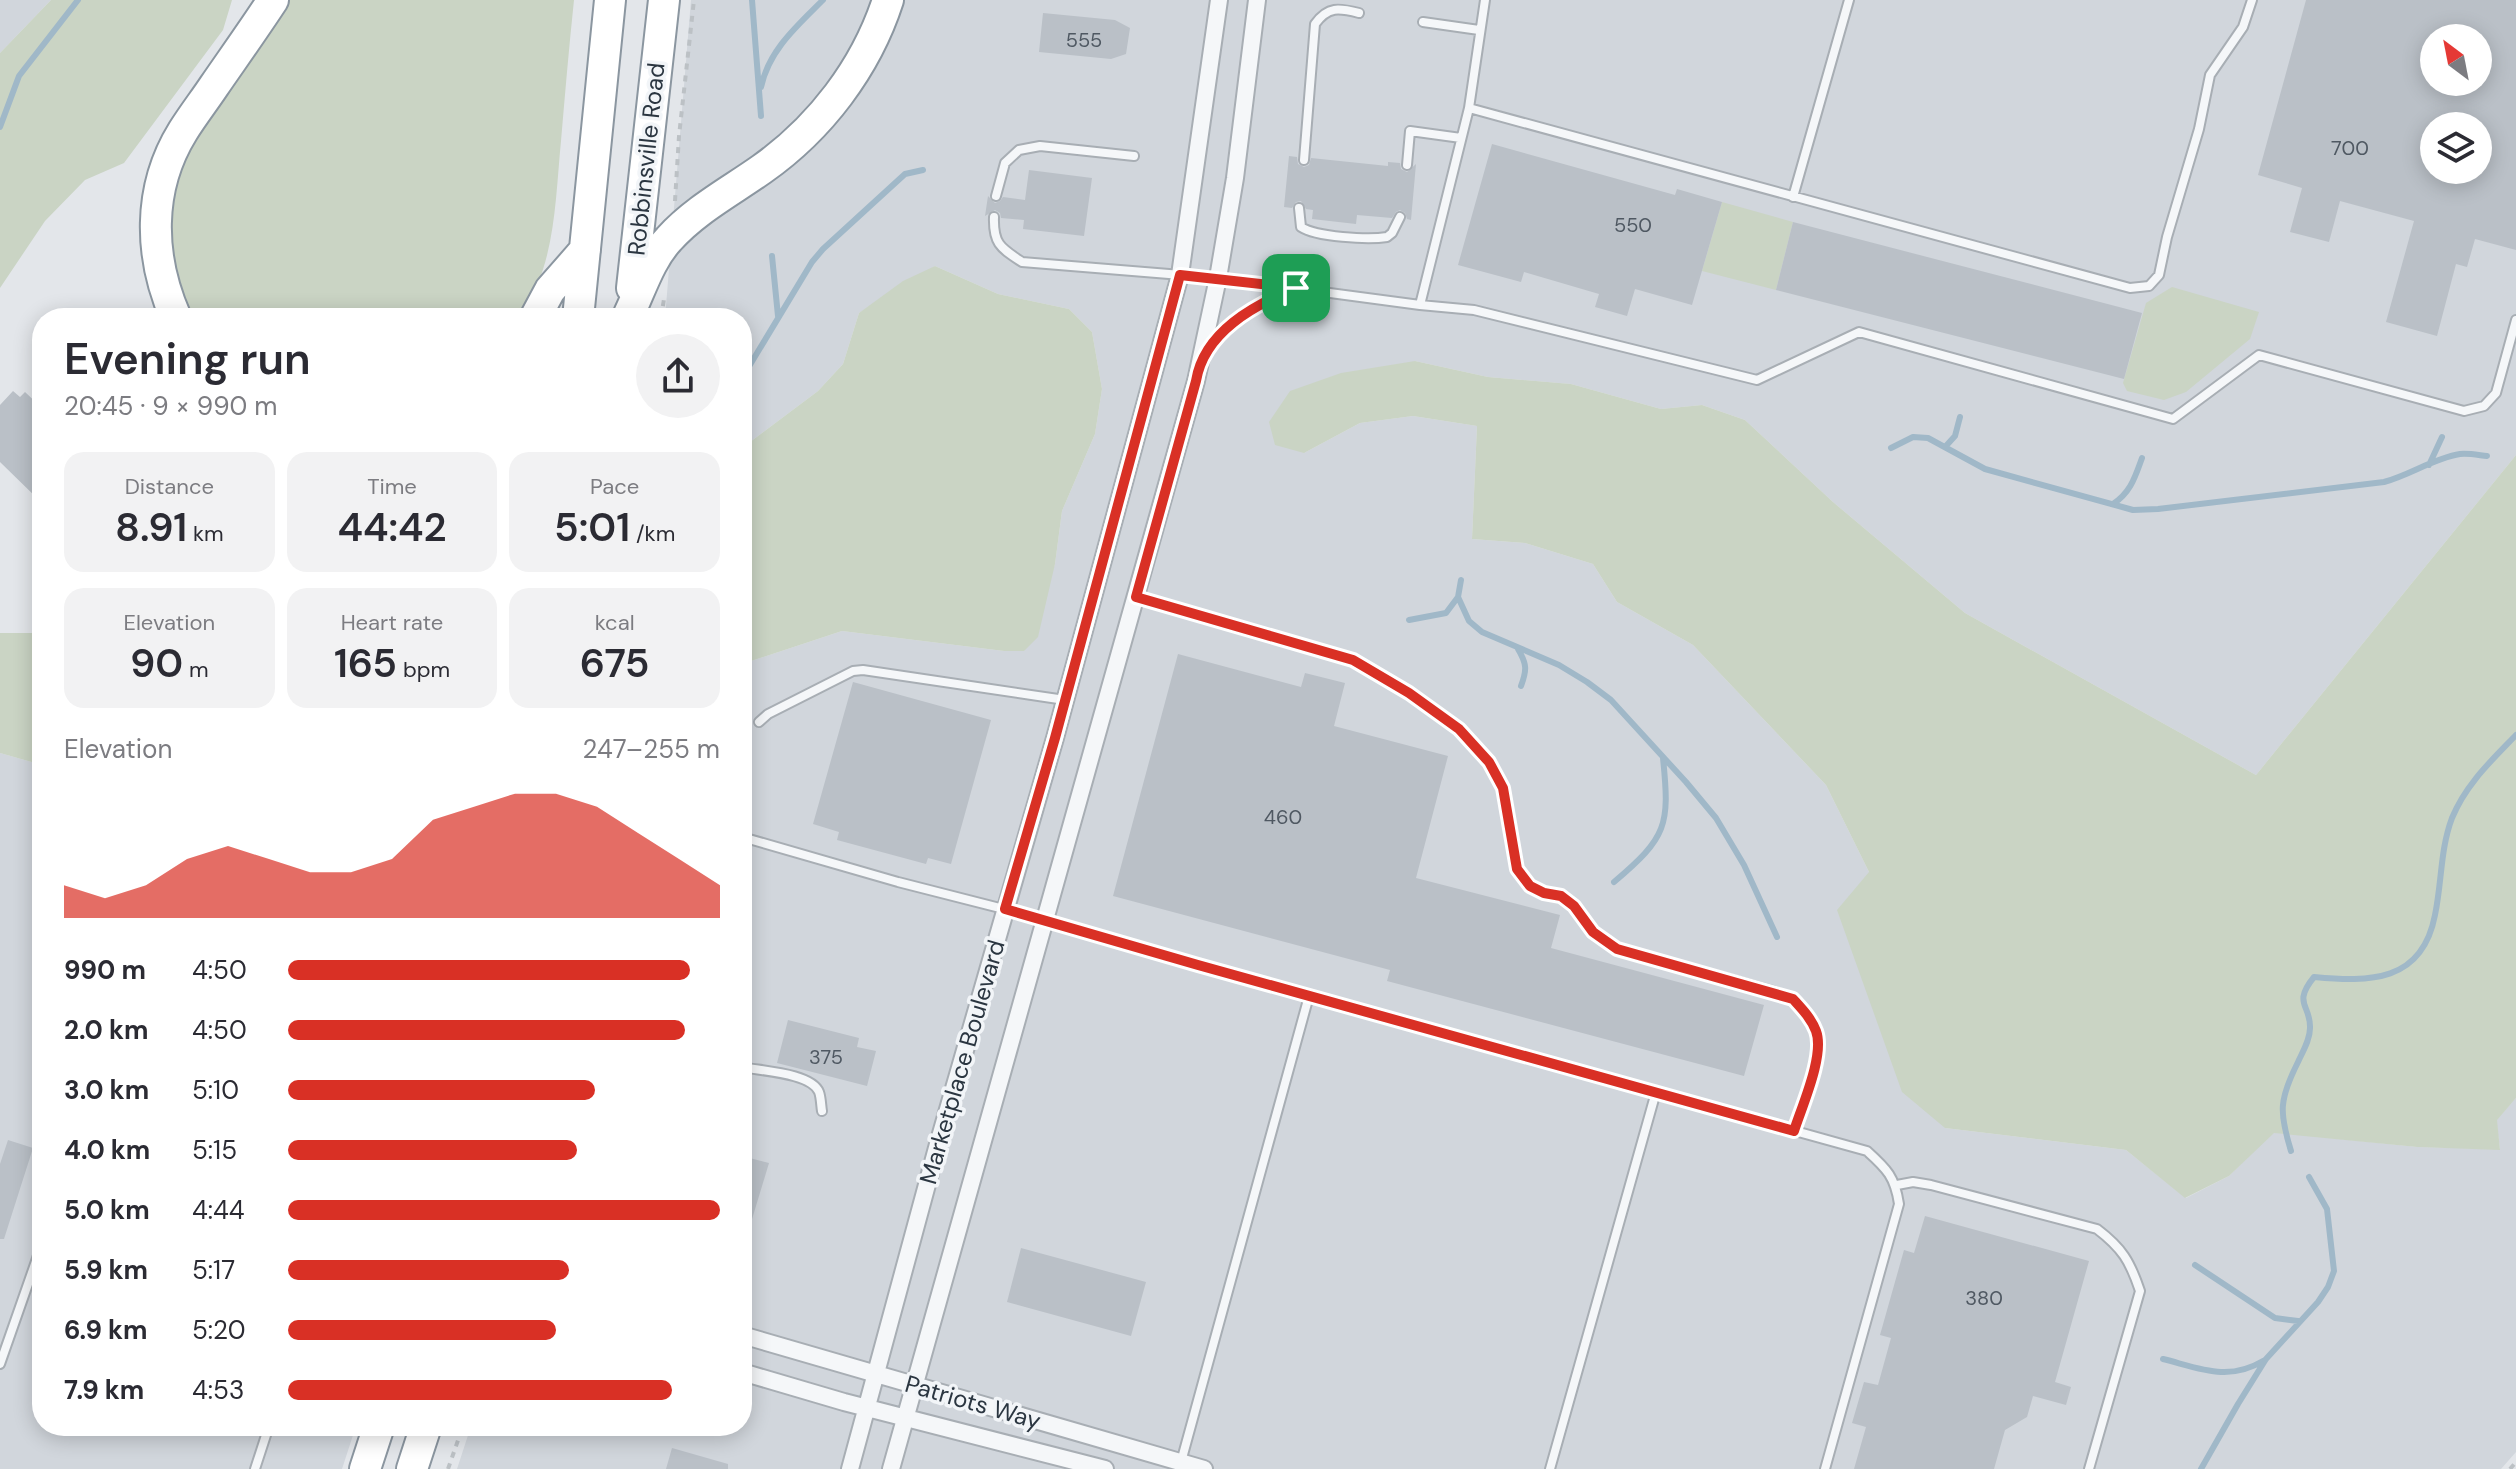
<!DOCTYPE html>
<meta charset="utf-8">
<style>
body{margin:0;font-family:"DM Sans",sans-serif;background:#f2f2f3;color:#2b2b33;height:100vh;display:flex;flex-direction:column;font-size:30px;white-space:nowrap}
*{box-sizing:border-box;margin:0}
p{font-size:26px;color:#7c7c81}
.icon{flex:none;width:44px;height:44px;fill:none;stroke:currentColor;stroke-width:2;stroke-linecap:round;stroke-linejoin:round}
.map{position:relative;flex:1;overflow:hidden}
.side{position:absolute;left:32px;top:308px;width:720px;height:1128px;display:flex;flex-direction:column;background:#fff;border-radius:32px;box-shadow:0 4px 20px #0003}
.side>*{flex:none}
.needle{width:52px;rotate:328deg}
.controls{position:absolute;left:2420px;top:24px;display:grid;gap:16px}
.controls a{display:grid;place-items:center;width:72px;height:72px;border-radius:50%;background:#fff;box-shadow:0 4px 20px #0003;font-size:40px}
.pin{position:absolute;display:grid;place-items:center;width:68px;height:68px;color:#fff;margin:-34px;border-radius:16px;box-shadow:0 4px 12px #0006}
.round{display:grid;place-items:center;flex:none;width:84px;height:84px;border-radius:42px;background:#f2f2f3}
.head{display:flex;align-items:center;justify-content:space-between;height:136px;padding:0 32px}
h1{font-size:44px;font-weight:600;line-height:60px}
.figures{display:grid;grid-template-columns:repeat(3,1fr);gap:12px;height:136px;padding:8px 32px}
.figures div{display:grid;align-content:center;border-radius:20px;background:#f2f2f3;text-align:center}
.figures b{font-size:40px;font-weight:600}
.figures small{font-size:22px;font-weight:400}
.figures p{font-size:22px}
.chart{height:224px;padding:16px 32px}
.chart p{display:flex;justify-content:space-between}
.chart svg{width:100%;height:144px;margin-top:8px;fill:#d93025;opacity:.7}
ul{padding:0 32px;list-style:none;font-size:26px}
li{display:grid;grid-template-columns:128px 96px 1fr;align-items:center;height:60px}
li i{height:20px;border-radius:10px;background:#d93025}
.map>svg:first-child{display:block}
.built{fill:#d1d6dc;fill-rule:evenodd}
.green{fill:#cad4c4}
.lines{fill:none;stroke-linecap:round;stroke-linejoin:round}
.stream{stroke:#a0b8c8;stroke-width:6}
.building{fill:#bac0c7;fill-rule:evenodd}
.lane-casing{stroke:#a8aeb4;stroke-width:12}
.street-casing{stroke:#a8aeb4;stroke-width:20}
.highway-casing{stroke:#8b96a0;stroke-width:34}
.path{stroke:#bcc1c5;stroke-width:4;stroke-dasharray:6 6;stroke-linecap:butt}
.lane{stroke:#f5f7f9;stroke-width:8}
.street{stroke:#f5f7f9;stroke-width:16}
.highway{stroke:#fff;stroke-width:30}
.route-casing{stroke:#fff;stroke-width:16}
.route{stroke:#d93025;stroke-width:10}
.labels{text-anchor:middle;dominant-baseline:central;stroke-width:7;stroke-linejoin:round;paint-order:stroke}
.number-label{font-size:20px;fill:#4f5862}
.street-label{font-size:24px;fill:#2b3641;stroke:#f2f5f8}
</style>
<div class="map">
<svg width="2516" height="1469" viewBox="0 0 2516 1469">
<rect width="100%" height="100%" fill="#e3e6ea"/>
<path class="built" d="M0 0H51L0 53Z
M691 0H2516V455L2256 775 1965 613 1833 502 1745 420 1702 405 1661 409 1571 384 1488 377 1415 361 1304 453 1360 423 1413 416 1477 426 1472 539 1525 543 1593 564 1617 602 1693 645 1826 785 1869 872 1945 1128 2126 1150 2186 1198 2229 1176 2273 1132 2417 1147 2500 1149 2496 1120 2516 1098V1452L2501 1469H457L471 1426H742V664L842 631 1004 651H1024L1055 564 1062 511 1095 434 1102 389 1092 332 1069 309 998 294 935 266 859 313 843 364 818 391 742 448V318H665ZM2434 38H2478V82H2434ZM2434 126H2478V170H2434Z
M0 753 42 765V1426H356L342 1469H0Z"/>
<path class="green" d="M51 0H232L223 30 124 163 85 180 45 221 0 288V53Z
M289 0H574C569 47 565 94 561 141 555 201 556 267 519 318H190L171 270 169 199 194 135Z
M1722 202 1793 222 1776 290 1702 271Z
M935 266 998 294 1069 309 1092 332 1102 389 1095 434 1062 511 1055 564 1038 637 1024 651H1004L842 631 742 664V448L818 391 843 364 859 313 903 281Z
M2172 287 2259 312 2250 339 2186 392 2164 400 2127 391 2123 383 2146 303Z
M1415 361 1488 377 1571 384 1661 409 1702 405 1745 420 1833 502 1965 613 2256 775 2516 455V1098L2497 1120 2500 1150 2417 1147 2274 1133 2229 1176 2185 1198 2126 1150 1945 1128 1902 1092 1837 910 1869 872 1826 785 1693 645 1617 602 1593 564 1525 543 1472 539 1477 426 1413 416 1360 423 1304 453 1275 445 1269 422 1290 391 1341 373Z
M0 633H42V765L0 753Z"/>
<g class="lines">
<path class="stream" d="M752 0 761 116
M761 87C769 50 797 26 823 0
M0 127 19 76 78 0
M772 256 778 316
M742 378 812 262 823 249 905 174 923 170
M1945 447 1955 436 1960 417
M1891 448 1913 437 1928 438 1985 469 2133 510 2158 509 2384 482C2410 475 2434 458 2460 454 2468 453 2478 455 2487 456
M2429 465 2442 437
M2113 504C2131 492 2135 477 2142 458
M1461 580 1458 597 1469 621 1482 632 1559 665 1587 682 1611 700 1686 782 1716 818 1744 865 1777 937
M1409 620 1446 613 1458 597
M1518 649C1527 664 1527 670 1521 686
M1614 882C1667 837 1670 826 1663 758
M2291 1151C2279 1112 2279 1100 2298 1062 2303 1051 2310 1040 2310 1028 2311 1005 2292 1004 2314 977 2369 982 2422 983 2435 915 2442 882 2440 850 2452 818 2466 784 2491 761 2516 735
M2195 1265 2275 1318 2298 1321
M2163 1359C2199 1368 2228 1382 2263 1361
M2201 1469 2238 1404 2266 1359 2318 1302 2328 1287 2334 1271 2327 1209 2309 1177"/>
</g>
<path class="building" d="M2306 0H2516V250L2475 239 2467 267 2456 264 2437 336 2386 322 2414 221 2340 201 2329 242 2290 232 2302 188 2258 175ZM2434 38H2478V82H2434ZM2434 126H2478V170H2434Z
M1043 13 1115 20 1130 28 1126 54 1111 59 1039 52Z
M1492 144 1675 195 1677 189 1722 202 1692 305 1635 289 1627 316 1595 307 1599 294 1524 272 1521 282 1458 265Z
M1289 156 1297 157 1298 164 1304 167 1309 165 1311 158 1388 166V162L1400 163 1401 169 1407 172 1416 164 1411 220 1407 219 1405 213 1400 210 1396 212 1392 218 1357 215 1356 224 1312 219 1313 210 1306 209 1301 201 1296 202 1292 208 1284 207Z
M1029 170 1092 178 1084 236 1023 229 1024 220 1001 218 1000 213 995 210 985 216 988 196 995 203 1000 201 1003 197 1025 200Z
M1793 222 2142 313 2124 379 1776 290Z
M13 391 20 397 25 392 42 408V503L0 462V405Z
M1178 654 1301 687 1305 673 1345 683 1334 726 1448 756 1416 878 1560 915 1551 948 1764 1005 1744 1076 1387 981 1390 970 1113 896Z
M853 682 991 720 951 864 928 858 926 864 837 840 839 832 813 824Z
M788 1020 859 1038 857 1047 876 1051 867 1086 777 1063Z
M8 1140 33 1148 4 1239H0V1164Z
M742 1156 769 1163 746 1239 742 1238Z
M1925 1216 2089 1261 2055 1382 2071 1387 2066 1405 2033 1396 2027 1417 2005 1430 1994 1469H1854L1866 1427 1852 1423 1864 1382 1878 1385 1891 1338 1880 1335 1904 1250 1914 1253Z
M1021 1248 1146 1282 1131 1336 1007 1302Z
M672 1448 728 1464V1469H666Z"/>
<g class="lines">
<g class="lane-casing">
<path id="lane" d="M1423 22 1479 30
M1469 108 2130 288 2149 286 2159 275 2167 237 2199 129 2210 75 2243 27 2252 0
M1304 160 1315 24C1328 6 1339 8 1359 13
M1407 165 1410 131 1461 138
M996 196 1005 163 1019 150 1040 146 1134 156
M1793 197 1849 0
M1299 208 1301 227C1316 237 1368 240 1387 237L1392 233 1400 217
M994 217C993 244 1001 248 1022 262L1218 278 1420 305 1474 310 1757 380 1859 332 2173 419 2259 355 2464 411 2484 406 2496 393 2516 320
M1420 305 1469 108 1485 0
M1207 352C1230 320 1260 303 1295 288
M1136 597 1353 660 1409 693 1459 729 1489 762 1503 788 1517 869 1530 886 1544 893 1561 896 1574 906 1593 932 1617 949 1773 991C1845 1018 1811 1077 1794 1131
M759 722 768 714 853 671 863 670 1065 700
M742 837 898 882 1043 919 1198 965 1867 1151C1887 1169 1895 1177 1899 1204L1825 1469
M742 1067C761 1071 811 1073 819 1092 821 1097 821 1105 822 1111
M1897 1185 1913 1182 1931 1185 2097 1229C2122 1248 2130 1261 2140 1291L2089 1469
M0 1364 42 1244
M1181 1462 1309 996
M255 1469 269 1426
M1550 1469 1656 1092"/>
</g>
<g class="street-casing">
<path id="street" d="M742 1335 1204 1469
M742 1372 844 1402 1105 1469
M850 1469 938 1144 1055 738 1180 275 1219 0
M891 1469 1196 381 1218 278 1235 178 1257 0"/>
</g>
<g class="highway-casing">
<path id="highway" d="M632 288 664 0
M629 314C641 289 650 259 669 239 695 210 731 191 762 169 820 128 866 68 888 0
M176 318C149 257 147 189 183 131 193 115 204 101 214 86 234 57 254 29 273 0
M535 318 550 290 585 250
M578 318 610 0
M365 1469 379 1426
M412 1469 426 1426"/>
</g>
<path class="path" d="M675 201 679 136 694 0
M661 318 664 299
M448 1469 463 1426
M2510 1469 2516 1462"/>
<use href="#lane" class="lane"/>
<use href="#street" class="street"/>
<use href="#highway" class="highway"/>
</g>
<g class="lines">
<g class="route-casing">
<path id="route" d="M1180 275 1296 288C1254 305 1204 332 1196 381L1136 597 1353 660 1409 693 1459 729 1489 762 1503 788 1517 869 1530 886 1544 893 1561 896 1574 906 1593 932 1617 949 1793 999C1802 1009 1811 1018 1816 1031 1825 1055 1802 1106 1794 1131L1198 965 1005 909 1055 738Z"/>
</g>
<use href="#route" class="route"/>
</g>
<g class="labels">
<g class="number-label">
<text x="1084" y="40">555</text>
<text x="2350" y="148">700</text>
<text x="1633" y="225">550</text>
<text x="1283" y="817">460</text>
<text x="826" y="1057">375</text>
<text x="1984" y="1298">380</text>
</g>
<g class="street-label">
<text transform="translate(646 159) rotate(-84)">Robbinsville Road</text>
<text transform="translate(962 1062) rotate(-74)">Marketplace Boulevard</text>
<text transform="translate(973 1402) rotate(16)">Patriots Way</text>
</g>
</g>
</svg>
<div class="controls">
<a><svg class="needle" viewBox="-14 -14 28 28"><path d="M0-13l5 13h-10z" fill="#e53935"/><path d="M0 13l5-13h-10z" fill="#7c7c81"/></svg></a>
<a><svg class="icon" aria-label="layers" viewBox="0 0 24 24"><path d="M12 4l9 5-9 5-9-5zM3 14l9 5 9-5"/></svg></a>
</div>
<div class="pin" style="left:1296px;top:288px;background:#1e9e55"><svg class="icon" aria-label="arrive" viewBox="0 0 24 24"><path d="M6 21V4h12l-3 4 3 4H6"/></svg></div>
<section class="side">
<div class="head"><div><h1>Evening run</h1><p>20:45 · 9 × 990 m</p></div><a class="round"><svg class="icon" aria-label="share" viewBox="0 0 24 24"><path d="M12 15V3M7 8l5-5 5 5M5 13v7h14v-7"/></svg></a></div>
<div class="figures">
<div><p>Distance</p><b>8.91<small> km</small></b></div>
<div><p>Time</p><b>44:42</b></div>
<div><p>Pace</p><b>5:01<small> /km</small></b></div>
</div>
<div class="figures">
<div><p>Elevation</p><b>90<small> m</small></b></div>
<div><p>Heart rate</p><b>165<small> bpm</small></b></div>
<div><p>kcal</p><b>675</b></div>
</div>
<div class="chart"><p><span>Elevation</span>247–255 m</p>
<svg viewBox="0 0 160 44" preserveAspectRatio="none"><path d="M0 44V34L10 38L20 34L30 26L40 22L50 26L60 30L70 30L80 26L90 14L100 10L110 6L120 6L130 10L140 18L150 26L160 34V44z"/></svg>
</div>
<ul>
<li><b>990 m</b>4:50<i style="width:93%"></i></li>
<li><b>2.0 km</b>4:50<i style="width:92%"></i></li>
<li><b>3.0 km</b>5:10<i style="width:71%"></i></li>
<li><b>4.0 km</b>5:15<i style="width:67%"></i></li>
<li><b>5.0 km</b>4:44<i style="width:100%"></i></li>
<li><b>5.9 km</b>5:17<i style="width:65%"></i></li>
<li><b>6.9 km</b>5:20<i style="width:62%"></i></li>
<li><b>7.9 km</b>4:53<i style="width:89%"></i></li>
</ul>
</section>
</div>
